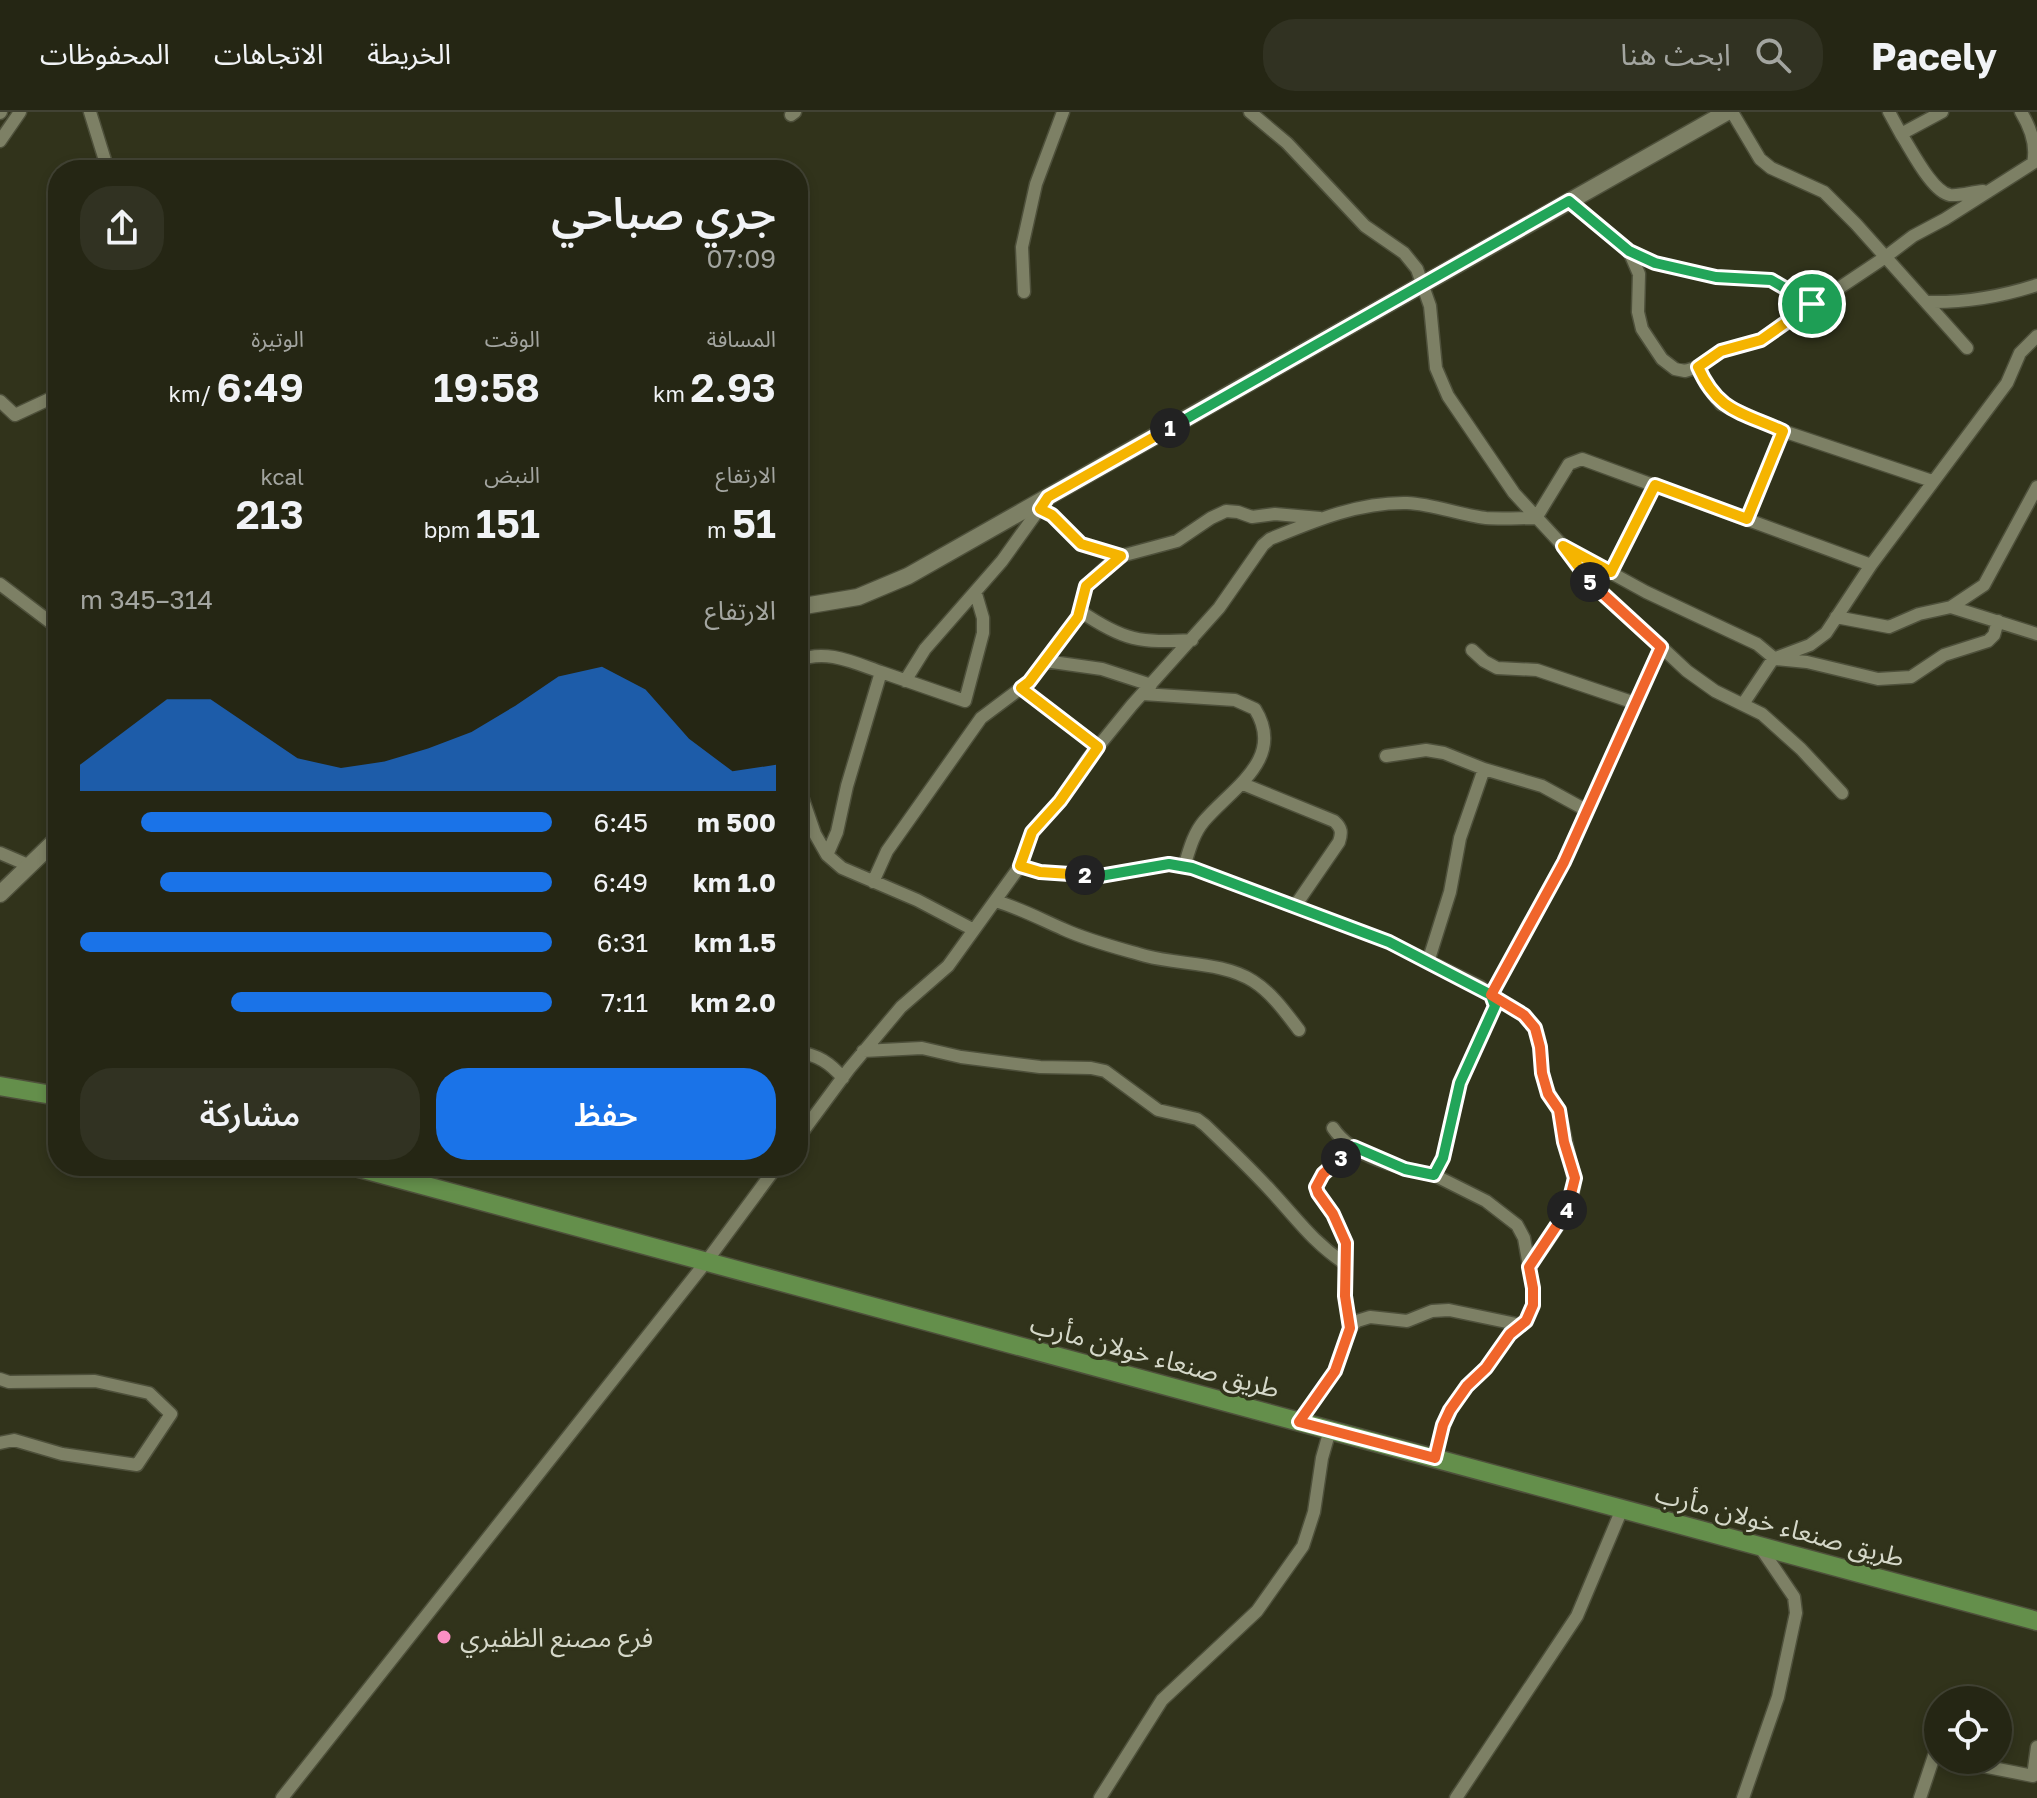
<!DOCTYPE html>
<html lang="ar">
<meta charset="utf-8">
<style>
body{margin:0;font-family:"Golos Text","Noto Sans Arabic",sans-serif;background:#313222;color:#f1f3f6;direction:rtl;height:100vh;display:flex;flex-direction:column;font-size:30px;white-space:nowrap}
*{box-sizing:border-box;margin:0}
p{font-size:26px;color:#a3a5a0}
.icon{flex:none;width:44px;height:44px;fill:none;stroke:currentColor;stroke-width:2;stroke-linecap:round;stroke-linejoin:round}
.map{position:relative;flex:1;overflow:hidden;direction:ltr}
.panel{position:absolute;left:48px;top:48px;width:760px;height:1016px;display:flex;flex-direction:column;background:#252614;border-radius:32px;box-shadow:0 4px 12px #0003,0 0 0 2px #424334;direction:rtl}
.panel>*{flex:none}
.fabs{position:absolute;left:1924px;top:1574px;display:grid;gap:16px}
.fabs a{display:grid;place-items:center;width:88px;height:88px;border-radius:50%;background:#252614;box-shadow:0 4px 12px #0003,0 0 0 2px #424334;font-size:40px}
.pin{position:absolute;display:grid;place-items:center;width:68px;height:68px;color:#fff;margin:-34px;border:4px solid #fff;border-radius:50%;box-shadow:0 2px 8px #0007}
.km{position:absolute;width:40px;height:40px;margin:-20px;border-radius:50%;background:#222;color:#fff;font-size:22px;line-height:40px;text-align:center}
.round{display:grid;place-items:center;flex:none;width:84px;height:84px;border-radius:32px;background:#313222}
.summary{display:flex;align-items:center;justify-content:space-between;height:136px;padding:0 32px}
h1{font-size:44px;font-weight:600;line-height:60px}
.metrics{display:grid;grid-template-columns:repeat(3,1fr);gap:12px;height:136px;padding:8px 32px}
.metrics div{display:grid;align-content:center}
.metrics b{font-size:40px;font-weight:600}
.metrics small{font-size:22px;font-weight:400}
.metrics p{font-size:22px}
.chart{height:224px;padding:16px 32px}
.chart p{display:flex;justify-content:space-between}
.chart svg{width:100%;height:144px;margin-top:8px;fill:#1a73e8;opacity:.7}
.cta{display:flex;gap:16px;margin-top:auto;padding:16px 32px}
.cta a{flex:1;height:92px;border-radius:32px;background:#1a73e8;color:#fff;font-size:32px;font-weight:600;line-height:92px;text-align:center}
.cta a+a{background:#313222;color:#f1f3f6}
ul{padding:0 32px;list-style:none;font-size:26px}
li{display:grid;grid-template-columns:128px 96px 1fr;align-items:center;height:60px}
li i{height:20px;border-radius:10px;background:#1a73e8}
header{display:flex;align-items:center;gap:48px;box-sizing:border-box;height:112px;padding:0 40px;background:#252614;border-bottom:2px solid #424334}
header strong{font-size:38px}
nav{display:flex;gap:44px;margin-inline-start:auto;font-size:28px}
.search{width:560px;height:72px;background:#313222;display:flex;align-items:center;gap:20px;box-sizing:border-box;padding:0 28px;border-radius:32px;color:#a3a5a0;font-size:30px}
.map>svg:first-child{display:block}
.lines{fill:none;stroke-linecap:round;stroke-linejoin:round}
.street-casing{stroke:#4e503b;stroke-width:15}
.secondary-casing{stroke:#4e503b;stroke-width:19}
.primary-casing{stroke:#4e503b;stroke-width:21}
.street{stroke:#7d8065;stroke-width:12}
.secondary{stroke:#7d8065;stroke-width:16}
.primary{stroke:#648f4b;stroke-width:18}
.split-1-casing{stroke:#fff;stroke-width:16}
.split-2-casing{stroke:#fff;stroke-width:16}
.split-3-casing{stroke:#fff;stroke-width:16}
.split-4-casing{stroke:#fff;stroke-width:16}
.split-5-casing{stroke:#fff;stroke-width:16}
.split-6-casing{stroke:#fff;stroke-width:16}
.split-1{stroke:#22a559;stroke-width:10}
.split-2{stroke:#f5b400;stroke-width:10}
.split-3{stroke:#22a559;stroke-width:10}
.split-4{stroke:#f0652b;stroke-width:10}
.split-5{stroke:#f0652b;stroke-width:10}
.split-6{stroke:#f5b400;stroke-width:10}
.poi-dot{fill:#fc8fc3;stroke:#31331b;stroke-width:3}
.labels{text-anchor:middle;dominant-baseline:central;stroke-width:7;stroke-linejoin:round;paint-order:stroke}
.street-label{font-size:26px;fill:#d5d8c9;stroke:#31331b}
.poi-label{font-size:26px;fill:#d5d8c9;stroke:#31331b;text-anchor:start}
</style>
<header>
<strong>Pacely</strong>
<div class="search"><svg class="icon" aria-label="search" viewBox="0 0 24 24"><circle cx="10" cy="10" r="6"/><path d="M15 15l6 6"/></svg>ابحث هنا</div>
<nav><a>الخريطة</a><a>الاتجاهات</a><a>المحفوظات</a></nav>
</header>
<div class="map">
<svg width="2037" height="1686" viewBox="0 0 2037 1686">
<rect width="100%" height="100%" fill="#31331b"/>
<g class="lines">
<g class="street-casing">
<path id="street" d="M90 0 108 58
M1250 0 1287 31 1365 114 1404 141 1417 157 1430 194 1436 256 1448 284 1514 381 1563 434 1581 460 1687 559 1715 579 1762 602 1801 637 1842 681
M1732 0 1760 47 1771 56 1824 80 1856 112 1967 236
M1889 0 1901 22 1942 0
M0 1 1 0
M791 3 795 0
M1901 22C1911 37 1932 80 1950 83 1960 84 1972 80 1983 79
M0 29 20 0
M1569 89 1629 139 1639 162 1638 200 1642 217 1662 247 1675 257 1685 259 1698 255 1721 239 1761 228 1884 146 1913 124 1945 107 2033 51C2037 34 2030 15 2021 0
M1629 139 1655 151 1716 165 1771 168 1812 192
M1024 180 1022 135 1036 72 1063 0
M1926 190C1965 191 2000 185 2037 173
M1698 255 1706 272 1721 292 1783 319 1932 369
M0 289 15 303 58 283
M1040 397 1052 403 1081 432 1121 444
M1747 407 1783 319
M1566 436 1646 480 1757 532 1775 547 1807 550 1878 567 1911 565 1944 543 1988 529 1994 523 1998 509
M1611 460 1655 373
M0 472 58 516
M1951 495 2037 522
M1080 499C1124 529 1140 531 1192 528
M1836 505 1889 515 1919 502 1951 495 1984 473 2037 375
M1472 538 1484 549 1497 556 1537 558 1635 591
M798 549C825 536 855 551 881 560L847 674 837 720 827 743
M1045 549 1102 557 1151 573
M881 560 965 589 983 521V506L976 482
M905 569 925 537 1002 449 1045 389
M1021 576 1098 635
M1143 582 1235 588 1255 597C1286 647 1232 676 1204 709 1193 722 1189 739 1184 755
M1743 592 1773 547 1810 533 1826 521 1871 453 2007 271 2020 241 2037 224
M1386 644 1426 638 1444 641 1484 657 1542 674 1586 698
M1243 672 1334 709C1342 716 1342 721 1339 730L1295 794
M798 673 815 722 827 743 842 756 917 788 974 818
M0 741 28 753
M1020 754 1032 720 1060 689 1088 647 1132 593 1219 496 1263 433 1270 427C1314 409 1358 390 1407 391 1434 392 1459 403 1486 406 1502 407 1520 406 1536 406L1569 352 1582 347 1871 453
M873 770 887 739 981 606 1029 570 1078 505 1086 474 1106 455 1121 444 1177 429 1211 406 1226 399 1238 400 1252 405 1275 402 1320 406
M995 789C1020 796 1040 807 1063 817 1089 829 1118 836 1146 844 1180 853 1223 850 1253 869 1272 881 1286 901 1299 918
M1428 850 1450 780 1460 726 1484 657
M863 939 922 936 961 945 1040 955 1091 956 1105 959 1158 998 1197 1007 1205 1013C1228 1035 1251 1057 1272 1080 1298 1108 1312 1129 1344 1151
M798 940C818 943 830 951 843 966
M1333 1016C1353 1046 1401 1056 1434 1063
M798 1026 849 957 901 895 948 854 1020 754 1040 760 1100 764 1169 752 1192 756 1389 830 1481 875 1491 883 1495 894 1460 971 1443 1046 1434 1063 1486 1089 1517 1113 1524 1126 1533 1176V1193L1526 1209 1510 1222 1486 1256 1467 1274 1450 1298 1443 1313 1435 1346
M1529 1155C1546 1130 1568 1106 1574 1075 1575 1070 1561 1002 1558 998 1552 986 1546 978 1543 965 1539 949 1543 931 1535 916 1527 900 1505 892 1491 883L1564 750 1661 535
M1350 1216 1345 1184 1346 1131 1333 1102 1318 1081 1316 1075 1323 1062 1354 1035
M0 1267 9 1270 95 1269 149 1281 171 1302 137 1353 62 1342 14 1328 0 1331
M1299 1310 1335 1259 1350 1216 1357 1209 1370 1205 1407 1209 1432 1199 1449 1198 1521 1213
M1952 1648 2033 1664 2037 1635
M282 1686 706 1150 777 1054
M1100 1686 1162 1588 1257 1499 1303 1434 1314 1400 1322 1346 1330 1318
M1456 1686 1577 1504 1622 1397
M1743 1686 1778 1585 1796 1501 1794 1485 1760 1435
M1920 1686 1934 1644 1938 1645"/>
</g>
<g class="secondary-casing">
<path id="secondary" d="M798 495 858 485 908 464 1727 0
M0 782 58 726"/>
</g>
<g class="primary-casing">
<path id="primary" d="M0 974 58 984
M352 1054 2037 1509"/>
</g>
<use href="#street" class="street"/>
<use href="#secondary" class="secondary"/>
<use href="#primary" class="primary"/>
</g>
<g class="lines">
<g class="split-1-casing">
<path id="split-1" d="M1170 316 1569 89 1629 139 1655 151 1716 165 1771 168 1812 192"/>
</g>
<g class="split-2-casing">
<path id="split-2" d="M1085 763 1040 760 1020 754 1032 720 1060 689 1098 635 1021 576 1029 570 1078 505 1086 474 1121 444 1081 432 1052 403 1040 397 1048 385 1170 316"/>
</g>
<g class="split-3-casing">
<path id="split-3" d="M1085 763 1100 764 1169 752 1192 756 1389 830 1491 883 1495 894 1460 971 1443 1046 1434 1063 1405 1057 1354 1035 1341 1046"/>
</g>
<g class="split-4-casing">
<path id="split-4" d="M1341 1046 1323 1062 1316 1075 1318 1081 1333 1102 1346 1131 1345 1184 1350 1216 1335 1259 1299 1310 1435 1346 1443 1313 1450 1298 1467 1274 1486 1256 1510 1222 1526 1209 1533 1193V1176L1529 1155 1567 1098"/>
</g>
<g class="split-5-casing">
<path id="split-5" d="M1567 1098 1575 1066 1564 1030 1559 998 1548 982 1542 961 1540 935 1535 916 1524 903 1491 883 1564 750 1661 535 1590 470"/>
</g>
<g class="split-6-casing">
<path id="split-6" d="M1590 470 1563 434 1611 460 1655 373 1747 407 1783 319C1741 300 1718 300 1698 255L1721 239 1761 228 1812 192"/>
</g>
<use href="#split-1" class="split-1"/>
<use href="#split-2" class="split-2"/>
<use href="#split-3" class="split-3"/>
<use href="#split-4" class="split-4"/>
<use href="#split-5" class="split-5"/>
<use href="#split-6" class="split-6"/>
</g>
<circle class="poi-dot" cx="444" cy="1525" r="8"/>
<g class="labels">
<g class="street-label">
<text transform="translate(1155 1244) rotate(15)">طريق صنعاء خولان مأرب</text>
<text transform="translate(1780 1413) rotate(15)">طريق صنعاء خولان مأرب</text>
</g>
<g class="poi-label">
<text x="460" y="1525">فرع مصنع الظفيري</text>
</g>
</g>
</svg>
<div class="fabs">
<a><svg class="icon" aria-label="locate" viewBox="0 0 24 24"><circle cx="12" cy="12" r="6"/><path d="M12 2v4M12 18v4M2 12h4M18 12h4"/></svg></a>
</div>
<div class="pin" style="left:1812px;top:192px;background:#1e9e55"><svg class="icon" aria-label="arrive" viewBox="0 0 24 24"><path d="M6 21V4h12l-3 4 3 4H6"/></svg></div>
<b class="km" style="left:1170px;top:316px">1</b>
<b class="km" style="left:1085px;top:763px">2</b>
<b class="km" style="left:1341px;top:1046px">3</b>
<b class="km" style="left:1567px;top:1098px">4</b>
<b class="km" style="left:1590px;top:470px">5</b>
<section class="panel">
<div class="summary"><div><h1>جري صباحي</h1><p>07:09</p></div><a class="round"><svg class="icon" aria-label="share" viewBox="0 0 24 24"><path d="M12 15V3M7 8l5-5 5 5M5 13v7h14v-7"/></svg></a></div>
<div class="metrics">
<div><p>المسافة</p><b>2.93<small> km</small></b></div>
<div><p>الوقت</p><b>19:58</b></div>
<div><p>الوتيرة</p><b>6:49<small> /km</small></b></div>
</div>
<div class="metrics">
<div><p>الارتفاع</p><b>51<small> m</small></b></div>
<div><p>النبض</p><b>151<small> bpm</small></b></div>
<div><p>kcal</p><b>213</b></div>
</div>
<div class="chart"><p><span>الارتفاع</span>314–345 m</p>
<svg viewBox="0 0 160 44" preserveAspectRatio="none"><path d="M0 44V36L10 26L20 16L30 16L40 25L50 34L60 37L70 35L80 31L90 26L100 18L110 9L120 6L130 13L140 28L150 38L160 36V44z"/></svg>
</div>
<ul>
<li><b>500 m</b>6:45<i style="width:87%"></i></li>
<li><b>1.0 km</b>6:49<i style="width:83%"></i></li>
<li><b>1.5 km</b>6:31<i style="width:100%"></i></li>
<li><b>2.0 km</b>7:11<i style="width:68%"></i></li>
</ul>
<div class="cta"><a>حفظ</a><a>مشاركة</a></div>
</section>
</div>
